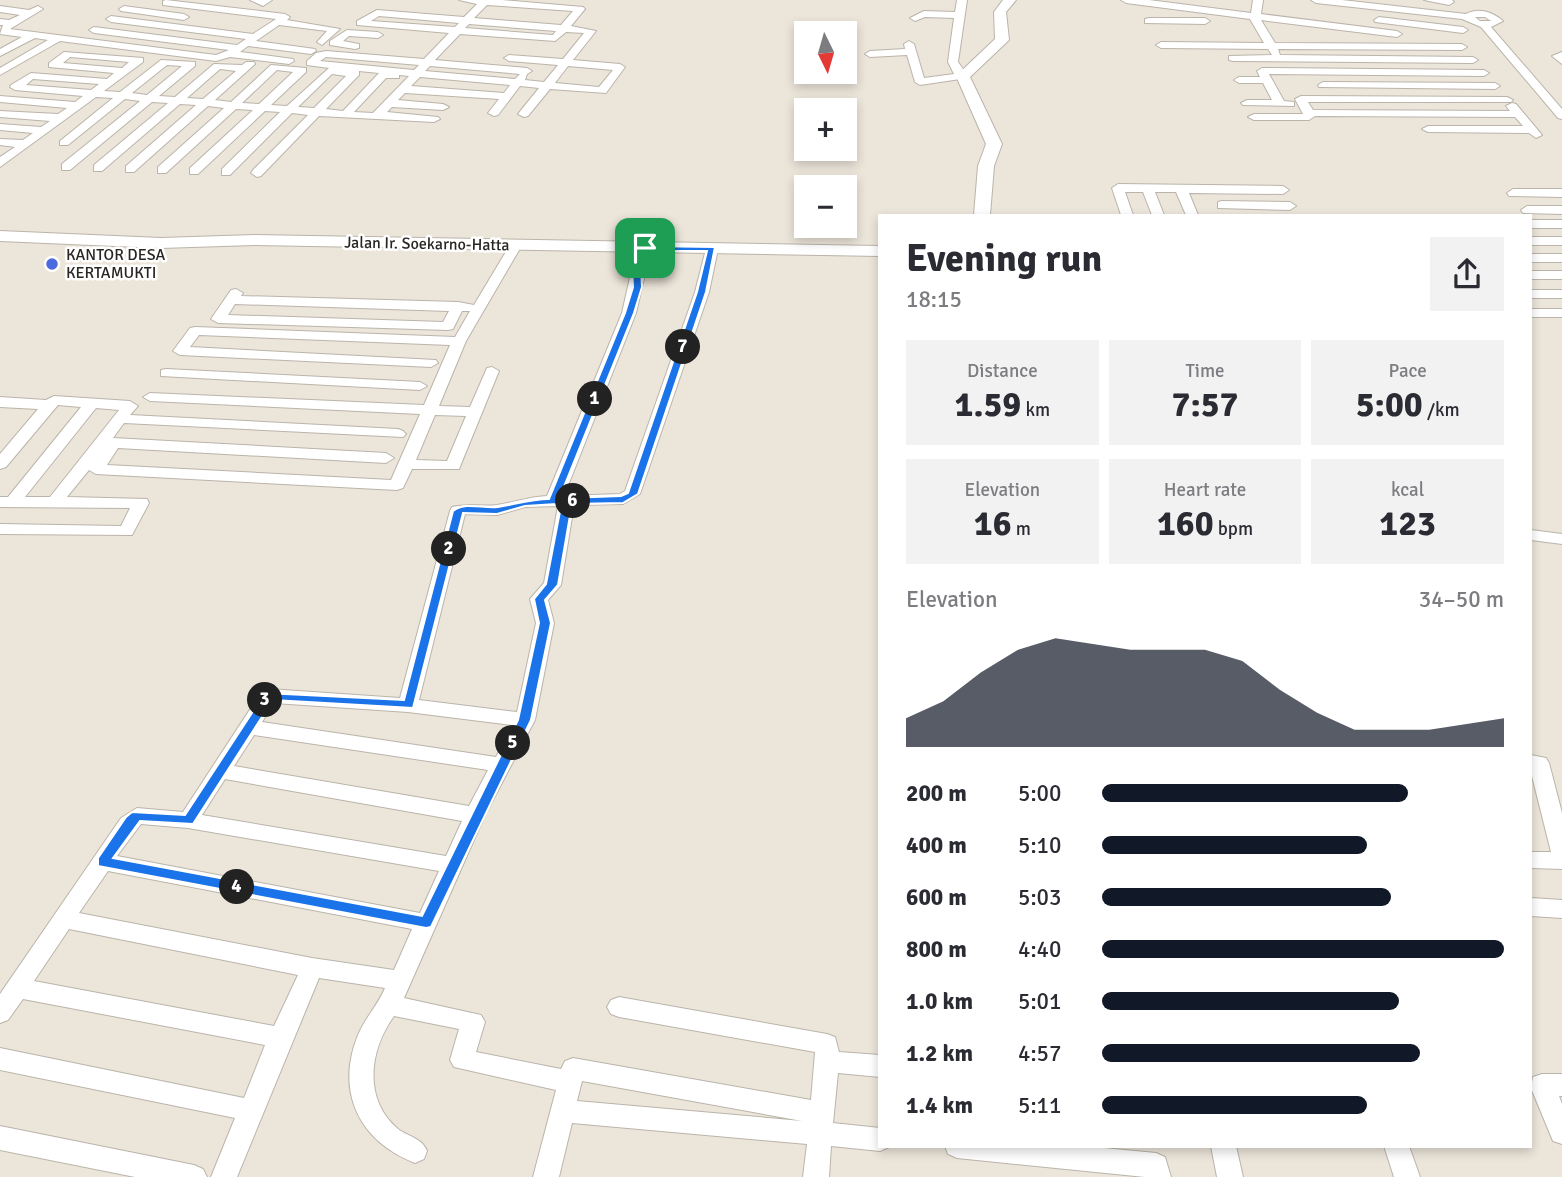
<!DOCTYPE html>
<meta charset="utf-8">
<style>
body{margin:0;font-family:Signika,sans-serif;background:#f2f2f3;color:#2b2b33;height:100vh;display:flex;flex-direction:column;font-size:26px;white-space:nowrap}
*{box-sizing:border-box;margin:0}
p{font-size:23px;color:#7c7c81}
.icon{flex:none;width:38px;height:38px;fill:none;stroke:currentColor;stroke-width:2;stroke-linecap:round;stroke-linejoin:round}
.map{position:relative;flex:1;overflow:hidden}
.drawer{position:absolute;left:878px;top:214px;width:654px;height:934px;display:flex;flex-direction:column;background:#fff;border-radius:0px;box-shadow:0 4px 10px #0003}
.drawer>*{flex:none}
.needle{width:46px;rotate:175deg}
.fabs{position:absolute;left:794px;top:21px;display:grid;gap:14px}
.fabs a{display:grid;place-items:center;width:63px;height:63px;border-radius:0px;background:#fff;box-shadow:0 4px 10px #0003;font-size:35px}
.pin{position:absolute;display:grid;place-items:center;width:60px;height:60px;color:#fff;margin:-30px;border-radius:14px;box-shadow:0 4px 10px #0006}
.km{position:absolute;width:35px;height:35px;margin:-18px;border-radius:50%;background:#222;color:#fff;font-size:19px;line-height:35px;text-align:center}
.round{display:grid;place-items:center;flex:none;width:74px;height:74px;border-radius:0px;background:#f2f2f3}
.head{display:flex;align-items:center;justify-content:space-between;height:119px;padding:0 28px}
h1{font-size:38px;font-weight:800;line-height:52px}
.figures{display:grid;grid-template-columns:repeat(3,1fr);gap:10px;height:119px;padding:7px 28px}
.figures div{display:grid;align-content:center;border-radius:0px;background:#f2f2f3;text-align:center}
.figures b{font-size:35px;font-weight:800}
.figures small{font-size:19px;font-weight:400}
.figures p{font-size:19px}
.chart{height:196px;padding:14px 28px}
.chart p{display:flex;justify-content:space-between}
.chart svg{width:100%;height:126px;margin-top:7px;fill:#111827;opacity:.7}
ul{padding:0 28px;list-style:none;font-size:23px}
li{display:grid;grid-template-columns:112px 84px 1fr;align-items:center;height:52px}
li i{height:18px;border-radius:9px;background:#111827}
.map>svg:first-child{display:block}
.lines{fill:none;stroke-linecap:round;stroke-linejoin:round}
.minor-casing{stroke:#bab4aa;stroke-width:2}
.major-casing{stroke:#bab4aa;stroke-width:2}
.minor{fill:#fff;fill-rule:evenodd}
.major{fill:#fff;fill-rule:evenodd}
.route{fill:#1a73e8;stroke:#fff;stroke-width:2;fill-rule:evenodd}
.poi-dot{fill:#4b6ade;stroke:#fff;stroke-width:2.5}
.labels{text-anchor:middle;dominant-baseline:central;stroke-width:5;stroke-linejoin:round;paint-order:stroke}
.far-street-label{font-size:16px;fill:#282522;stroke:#fff}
.far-poi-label{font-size:16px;fill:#282522;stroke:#fff;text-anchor:start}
</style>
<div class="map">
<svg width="1562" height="1177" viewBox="0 0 1562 1177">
<rect width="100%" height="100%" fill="#ece5da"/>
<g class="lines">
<g class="minor-casing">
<path id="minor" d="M166 0 285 14 290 17 287 20 340 29 322 45 317 42 327 31 279 25 256 41 315 49 316 51 311 54 248 46 240 52 293 59 294 61 289 64 230 57 216 61 60 41 0 75V68L48 40 35 38 0 56V49L22 37 0 34 3 25H0V19L9 20 20 15 0 12V6L29 10 38 6 43 9 10 29 216 55 229 50 94 33 89 30 94 27 237 45 246 39 111 22 106 19 111 16 253 34 276 19 163 5V1Z
M250 0H272L263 6Z
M459 0H502L583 7 585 9 571 26 596 31 573 60 620 64 625 67 606 93 550 89 528 116 524 117 518 114 539 88 520 86 498 115 494 116 488 113 499 99 405 93 398 100 443 104 449 107 443 110 392 107 387 112 438 117 440 119 434 122 319 116 261 176 257 177 251 173 253 170 308 115 292 113 230 175H222V169L280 112 265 111 198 174H190V168L253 110 236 109 166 173H158V167L224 108 208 106 134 172H126V166L196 105 180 104 102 171H94V165L168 103 152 102 70 170H62V164L140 101 125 99 68 145H60V141L113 98 96 97 0 167V157L15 147 0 145V139L23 140 33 133 0 130V124L41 127 50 121 0 117V111L58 114 67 108 0 102V96L75 102 83 96 15 90 10 87 11 85 31 73 107 79 114 73 49 67V63L64 52 143 58V62L104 91 120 92 161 60 195 62V66L159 96 175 97 214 64 242 65 246 62H254L255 64 215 100 231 102 271 65 306 68V72L271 105 287 106 329 68 307 65V61L316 53 326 51 424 59 449 33 357 25V21L377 10 464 17 477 4ZM487 5 573 11 561 25 474 18ZM379 16 459 23 455 27 371 21ZM469 24 556 31 553 35 465 28ZM566 32 584 33 563 59 509 55 504 58 509 61 558 65 544 82 525 80 527 74 532 71 527 68 435 60 460 34 555 41ZM70 57 129 62 122 68 63 63ZM326 57 419 65 414 70 320 61ZM167 65 182 66 147 95 132 93ZM430 66 520 74 515 79 425 71ZM568 66 613 70 599 87 555 83ZM220 69 236 71 203 99 187 98ZM277 70 293 72 259 104 242 103ZM359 71 379 73 343 111 326 109 359 75ZM332 74 346 76 314 108 298 107ZM399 75 409 76 373 113 354 112 386 78H399ZM420 77 510 85 504 93 411 86ZM33 79 99 84 91 90 26 85Z
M957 0H967L958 62 968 76 967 78 920 85 915 82 907 55 870 57 865 54 870 51 905 49 904 44 909 41 914 44 924 78 954 74 948 62 954 18 925 17 915 21 910 18 924 11 955 12Z
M1121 0H1149L1251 13 1253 0H1263L1261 14 1397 31 1402 34 1397 37 1261 20 1275 43 1462 44 1467 47 1462 50 1278 49 1280 55 1473 57 1478 60 1473 63 1233 61 1229 60V56L1272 55 1268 49 1161 48 1156 45 1161 42 1264 43 1250 19 1126 3Z
M1311 0H1342L1466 14C1479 7 1493 12 1503 21L1491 27 1562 109V119L1558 118 1481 27 1462 19 1316 3ZM1475 17H1485L1491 21H1480Z
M1424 0H1452L1454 2 1449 5Z
M124 6 184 14 189 17 184 20 121 11 119 9Z
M1379 17 1463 27 1468 30 1463 33 1375 22 1374 20Z
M1149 18H1205L1210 21 1205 24 1145 23V19Z
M347 30 378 32 383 35 378 38 349 36 343 41 359 44V48L355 49 330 45V41Z
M1562 52V64L1552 56Z
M1262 68 1484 70 1489 73 1484 76 1269 74 1284 101 1294 102V106L1243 105 1241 103 1247 100H1272L1263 83H1239L1234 80 1239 77H1260L1257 71Z
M1323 82 1495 83 1500 86 1495 89 1319 87 1318 85Z
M1301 96 1507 97 1513 100 1511 102H1308L1313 110 1510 111 1506 106 1512 103 1516 104 1542 135 1536 138 1529 133 1428 132 1422 129 1428 126H1523L1515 117 1315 116 1309 120H1254L1248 117 1254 114H1303L1295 99Z
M1118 184 1283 186 1289 190 1283 194 1189 193 1198 215H1186L1176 192H1155L1164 215H1152L1143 192H1125L1133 215H1121L1112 188Z
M1513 189H1562V197L1509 196 1507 193Z
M1222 201 1290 202 1296 206 1290 210 1218 208V202Z
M1527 206H1562V214L1523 213 1521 210Z
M1531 220H1562V228H1531Z
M1531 237H1562V245H1531Z
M516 241 522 245 466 341 439 406 470 407 487 368 492 367 499 371 459 469H412L403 488 397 490 96 474 89 470 67 497 147 499 149 503 132 535 0 534V524L121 526 130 508 0 507V497H8L81 407 58 405 6 467 0 469V454L38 409 0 407V397L46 400 54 396 130 401 138 406 130 415 398 429 403 431 406 434 403 437 124 423 113 438 386 453 394 458 386 463 118 448 107 465 391 480 420 414 150 401 143 397 150 393 424 405 450 345 199 335 190 347 436 360 438 363 431 367 180 355 173 351 190 328 195 327 455 337 470 311H462L453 329 448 330 218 323 211 319 231 290 236 289 243 293 241 296 458 302 474 305 510 245ZM235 304 449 311 443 322 228 315ZM96 408 119 410 50 497H25ZM435 415 466 416 447 461 416 460Z
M645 244 651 248 636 313 564 496 620 494 625 491 695 292 706 249 712 245 718 249 709 292 640 494 623 504 574 505 561 585 548 600 554 623 535 720 485 815 404 998 481 1015 485 1022 476 1052 561 1069 565 1061 573 1058 811 1100 815 1052 619 1017 611 1014 607 1007 611 1000 619 997 827 1034 835 1037 839 1052 880 1055V1077L838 1073 833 1123 880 1128V1146L889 1147 880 1151 831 1146 829 1177H803L807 1144 572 1123 559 1177H533L556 1090 454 1067 450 1060 459 1029 394 1016C369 1051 363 1099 398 1129 409 1137 422 1138 427 1151L424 1159 415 1163C359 1141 335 1092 358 1035 365 1018 378 1005 385 988L319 978 237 1177H211L235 1118 0 1070V1048L244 1098 265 1045 23 999 8 1020 0 1023V994L121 818 137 808 183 812 262 691 269 689 400 698 450 511 452 507C468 503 482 507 497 505 515 502 529 497 547 496L622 313 633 264 640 245ZM558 506 544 583 530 599 536 623 517 712 419 700 465 514 497 515 525 507ZM274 703 408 712 513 725 496 757 262 722ZM254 735 488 770 469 806 234 766ZM225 779 462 821 446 856 202 815ZM141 824 188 828 439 871 420 913 117 856ZM108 871 412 929 394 970 312 958 79 913ZM69 929 298 975 274 1026 34 981ZM582 1081 802 1121 577 1101Z
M1531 254H1562V262H1531Z
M1531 271H1562V279H1531Z
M1531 290H1562V298H1531Z
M1531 309H1562V317H1531Z
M166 369 420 382 427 386 420 390 161 376V370Z
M1531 530 1562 534V544L1531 540Z
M1531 755 1546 758 1549 763 1562 813V869L1531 868V852H1551L1531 772Z
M1531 898 1562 900V918L1531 916Z
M1542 1074H1562V1096H1559L1562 1104V1144L1553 1141 1531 1088 1533 1077Z
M0 1126 194 1165 203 1169 207 1177H135L0 1150Z
M945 1146H1083L1156 1153 1165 1157 1171 1177H1145L957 1158 948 1154Z
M1211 1146H1236L1243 1177H1217Z
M1384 1146H1409L1420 1177H1394Z"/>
</g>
<g class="major-casing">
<path id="major" d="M1003 0H1016L1006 12 1009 40 970 77 1002 144 994 166 990 215H974L978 166 986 144 956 76 995 39 994 12Z
M0 231 161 238 254 235 880 246V256L254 245 161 248 0 241Z"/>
</g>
<use href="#minor" class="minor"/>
<use href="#major" class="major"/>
</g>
<path class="route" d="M645 246 715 247 706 292 638 494 623 503 572 504 558 585 545 600 551 623 531 720 431 927 426 928 98 866V858L126 817 132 812 185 815 265 693 404 700 453 511C466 501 482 509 498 507 516 504 531 499 549 499L625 313 633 287 632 266ZM648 251H707L697 292 628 493 621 496 567 498 562 501 546 584 534 599 539 623 518 720 422 916 113 858 140 821 193 824 273 700 413 708 463 513 497 514 525 506 557 504 634 313 642 287 641 266Z"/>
<circle class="poi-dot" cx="52" cy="264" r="7"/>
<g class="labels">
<g class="far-street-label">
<text transform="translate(427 244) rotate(1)">Jalan Ir. Soekarno-Hatta</text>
</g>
<g class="far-poi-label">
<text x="66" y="255">KANTOR DESA<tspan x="66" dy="18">KERTAMUKTI</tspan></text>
</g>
</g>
</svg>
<div class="fabs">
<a><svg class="needle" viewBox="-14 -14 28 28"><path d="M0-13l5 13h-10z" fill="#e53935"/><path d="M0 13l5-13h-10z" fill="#7c7c81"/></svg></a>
<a>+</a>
<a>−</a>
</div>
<div class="pin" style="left:645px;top:248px;background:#1e9e55"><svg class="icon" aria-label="arrive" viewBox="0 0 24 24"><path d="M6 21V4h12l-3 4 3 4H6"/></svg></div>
<b class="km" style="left:595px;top:399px">1</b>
<b class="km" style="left:449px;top:549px">2</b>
<b class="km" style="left:265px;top:700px">3</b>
<b class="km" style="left:237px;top:887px">4</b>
<b class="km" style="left:513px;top:743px">5</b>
<b class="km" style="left:573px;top:501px">6</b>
<b class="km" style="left:683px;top:347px">7</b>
<section class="drawer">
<div class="head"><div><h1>Evening run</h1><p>18:15</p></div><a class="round"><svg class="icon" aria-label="share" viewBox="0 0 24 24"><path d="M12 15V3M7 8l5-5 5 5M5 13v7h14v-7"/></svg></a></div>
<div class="figures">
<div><p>Distance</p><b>1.59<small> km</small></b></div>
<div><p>Time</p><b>7:57</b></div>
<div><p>Pace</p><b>5:00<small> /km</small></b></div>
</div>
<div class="figures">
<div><p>Elevation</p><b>16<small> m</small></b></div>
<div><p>Heart rate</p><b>160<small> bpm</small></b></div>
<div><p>kcal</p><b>123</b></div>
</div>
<div class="chart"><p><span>Elevation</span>34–50 m</p>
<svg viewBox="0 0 160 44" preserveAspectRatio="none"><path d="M0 44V34L10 28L20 18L30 10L40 6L50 8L60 10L70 10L80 10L90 14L100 24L110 32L120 38L130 38L140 38L150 36L160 34V44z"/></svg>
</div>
<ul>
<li><b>200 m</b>5:00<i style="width:76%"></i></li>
<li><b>400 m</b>5:10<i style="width:66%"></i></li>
<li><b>600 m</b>5:03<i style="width:72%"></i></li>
<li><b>800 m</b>4:40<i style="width:100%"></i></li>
<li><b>1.0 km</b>5:01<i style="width:74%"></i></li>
<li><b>1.2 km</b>4:57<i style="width:79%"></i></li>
<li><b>1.4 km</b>5:11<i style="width:66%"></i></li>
</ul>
</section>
</div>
